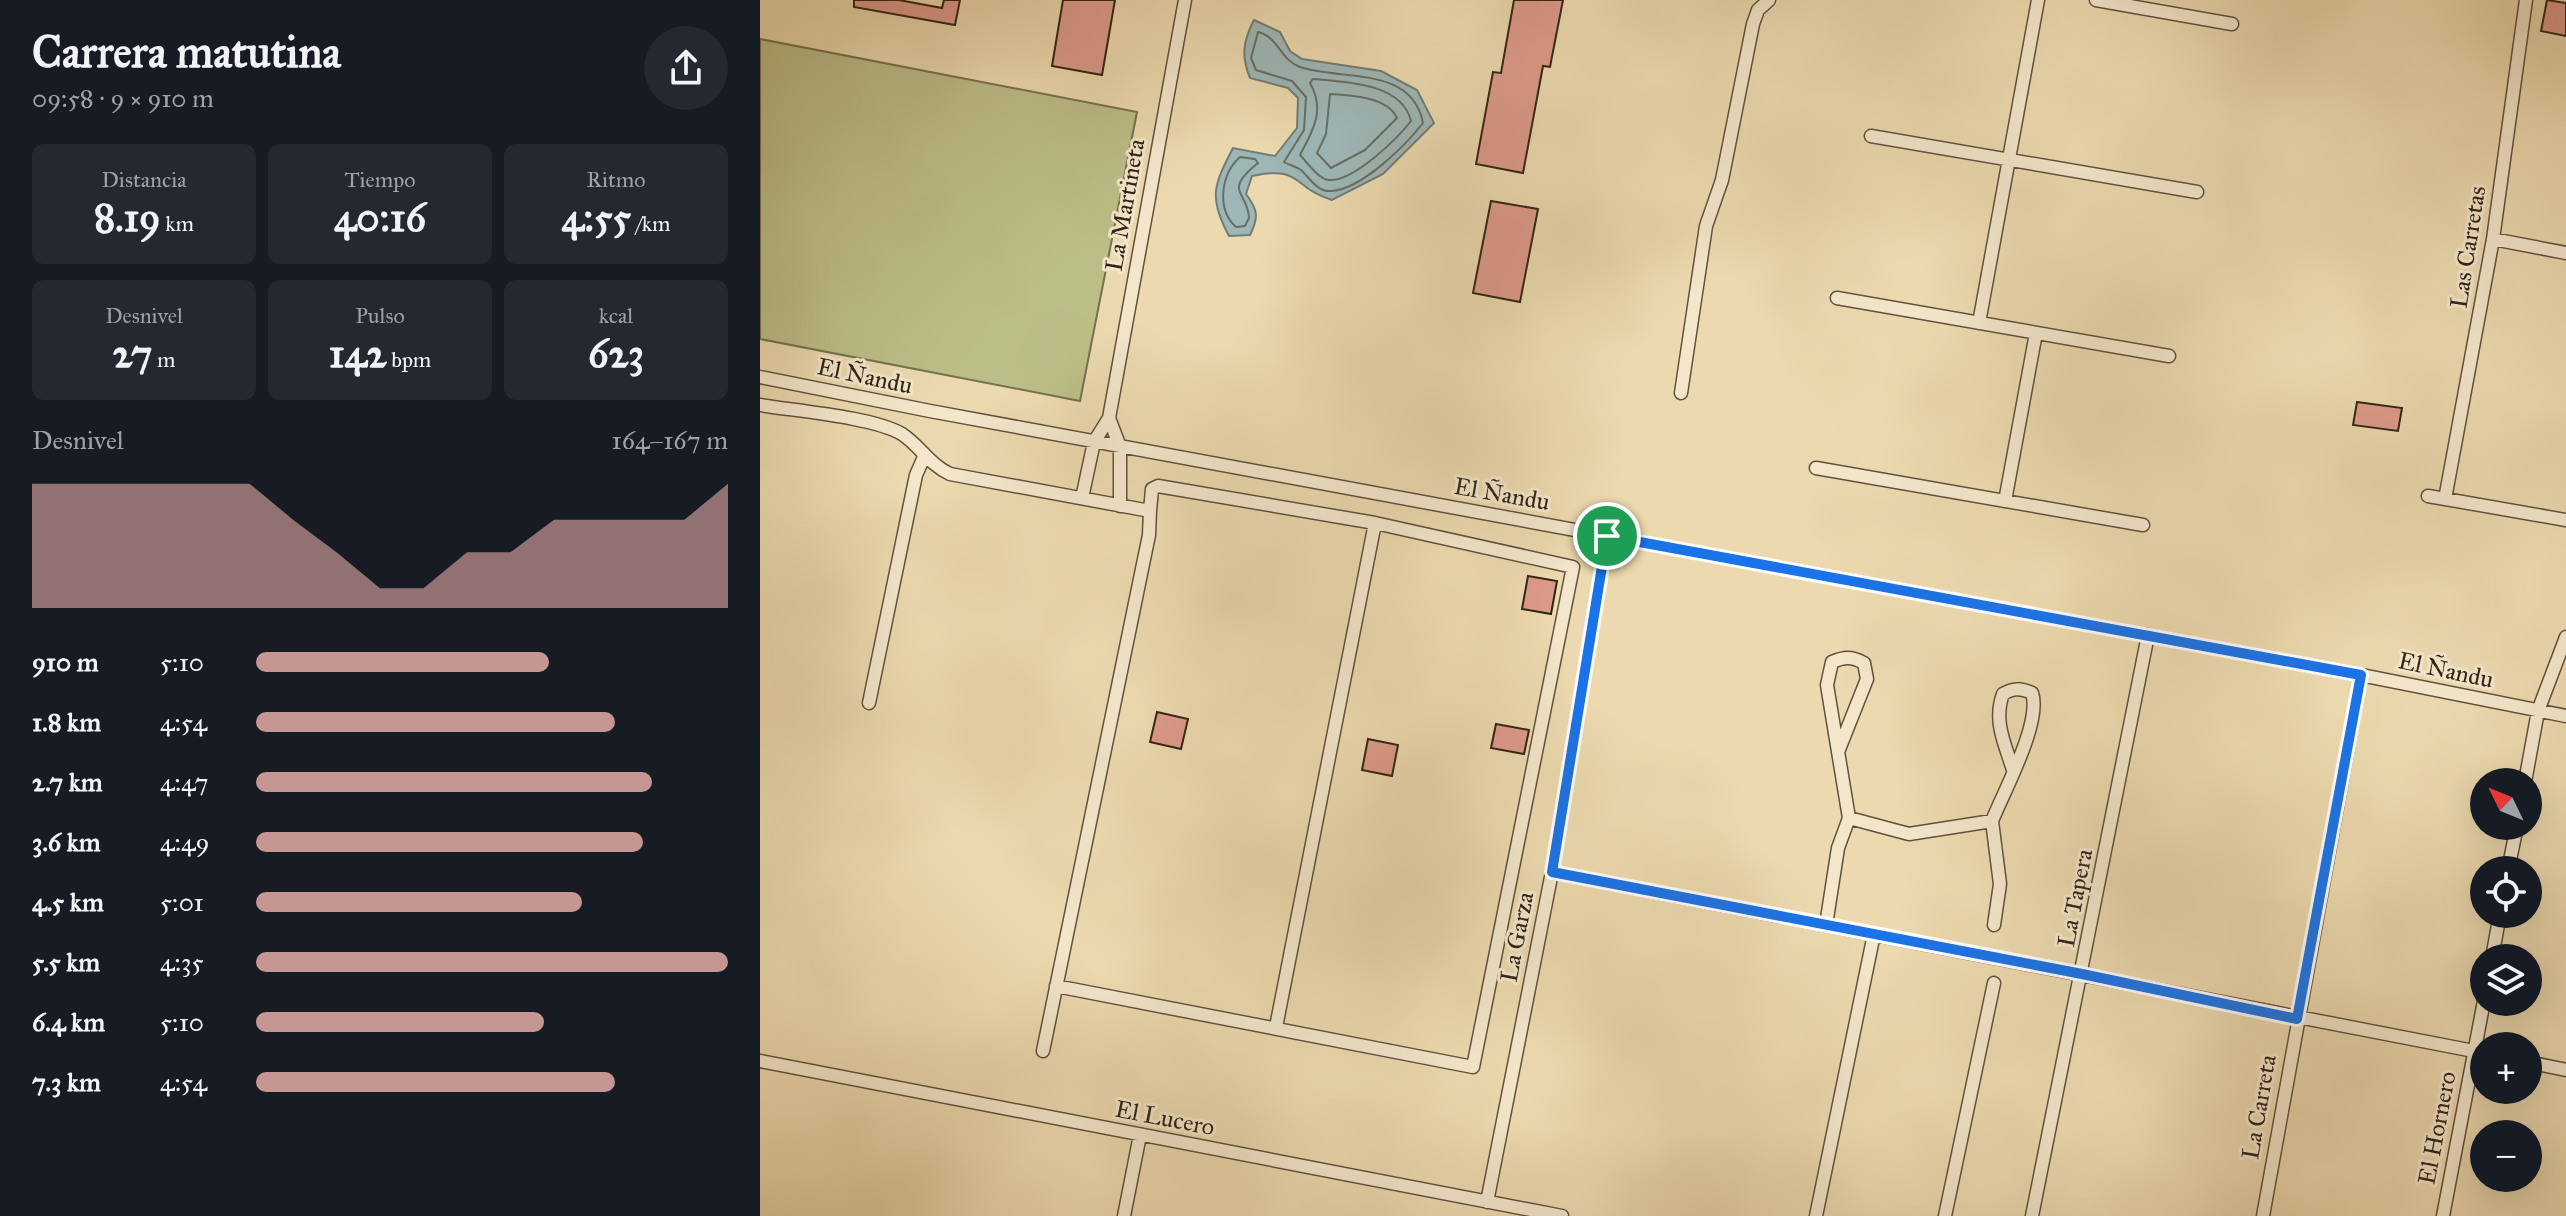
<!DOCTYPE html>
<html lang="es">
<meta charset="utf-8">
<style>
body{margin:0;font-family:"IM FELL Great Primer",serif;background:#242831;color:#f1f3f6;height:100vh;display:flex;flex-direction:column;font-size:30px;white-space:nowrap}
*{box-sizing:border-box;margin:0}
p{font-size:26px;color:#9ea1a6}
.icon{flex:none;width:44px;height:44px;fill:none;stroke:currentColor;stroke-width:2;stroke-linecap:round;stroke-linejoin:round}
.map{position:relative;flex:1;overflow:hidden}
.sheet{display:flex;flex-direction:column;background:#171b24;width:760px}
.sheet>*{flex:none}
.needle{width:52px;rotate:313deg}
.controls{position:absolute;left:1710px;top:768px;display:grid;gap:16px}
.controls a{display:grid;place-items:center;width:72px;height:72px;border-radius:50%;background:#171b24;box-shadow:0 8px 32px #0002;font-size:40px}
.pin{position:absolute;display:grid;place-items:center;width:68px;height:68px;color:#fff;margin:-34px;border:4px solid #fff;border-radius:50%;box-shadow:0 2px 8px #0007}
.round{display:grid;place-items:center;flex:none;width:84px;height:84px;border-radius:42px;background:#242831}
.summary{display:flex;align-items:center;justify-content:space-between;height:136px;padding:0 32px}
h1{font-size:44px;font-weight:700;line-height:60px}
.figures{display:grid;grid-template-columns:repeat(3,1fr);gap:12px;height:136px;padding:8px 32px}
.figures div{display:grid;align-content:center;border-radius:12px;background:#242831;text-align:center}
.figures b{font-size:40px;font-weight:700}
.figures small{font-size:22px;font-weight:400}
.figures p{font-size:22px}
.chart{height:224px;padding:16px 32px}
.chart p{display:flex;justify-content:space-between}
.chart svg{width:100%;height:144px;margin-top:8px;fill:#c59692;opacity:.7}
ul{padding:0 32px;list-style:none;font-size:26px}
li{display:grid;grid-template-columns:128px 96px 1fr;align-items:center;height:60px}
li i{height:20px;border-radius:10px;background:#c59692}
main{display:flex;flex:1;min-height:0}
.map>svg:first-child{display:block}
.green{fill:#bcbe88;stroke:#76724f;stroke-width:2}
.water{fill:#9db7b6;stroke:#717d76;stroke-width:2}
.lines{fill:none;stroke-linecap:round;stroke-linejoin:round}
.shore{stroke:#666e66;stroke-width:2}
.building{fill:#dd9a8a;stroke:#302516;stroke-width:2}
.minor-casing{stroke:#5f523c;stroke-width:15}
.minor{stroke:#f3e6cb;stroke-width:12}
.route-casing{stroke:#fff;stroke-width:16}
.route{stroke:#1a73e8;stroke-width:10}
.labels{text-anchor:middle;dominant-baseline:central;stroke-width:6;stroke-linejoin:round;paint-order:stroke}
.street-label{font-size:24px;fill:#302516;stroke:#f3e6cb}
</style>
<main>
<section class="sheet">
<div class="summary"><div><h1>Carrera matutina</h1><p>09:58 · 9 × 910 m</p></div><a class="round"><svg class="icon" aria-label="share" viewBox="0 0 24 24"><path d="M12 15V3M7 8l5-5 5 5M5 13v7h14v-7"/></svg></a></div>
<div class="figures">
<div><p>Distancia</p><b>8.19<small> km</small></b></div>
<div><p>Tiempo</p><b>40:16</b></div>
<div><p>Ritmo</p><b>4:55<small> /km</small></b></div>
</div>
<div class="figures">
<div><p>Desnivel</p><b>27<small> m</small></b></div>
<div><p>Pulso</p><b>142<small> bpm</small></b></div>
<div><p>kcal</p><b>623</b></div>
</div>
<div class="chart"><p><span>Desnivel</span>164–167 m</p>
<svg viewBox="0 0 160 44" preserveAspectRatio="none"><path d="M0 44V6L10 6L20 6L30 6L40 6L50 6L60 17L70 27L80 38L90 38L100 27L110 27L120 17L130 17L140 17L150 17L160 6V44z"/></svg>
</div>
<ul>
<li><b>910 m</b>5:10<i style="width:62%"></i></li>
<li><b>1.8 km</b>4:54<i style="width:76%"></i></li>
<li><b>2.7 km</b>4:47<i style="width:84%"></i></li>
<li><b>3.6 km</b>4:49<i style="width:82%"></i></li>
<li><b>4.5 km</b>5:01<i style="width:69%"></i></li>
<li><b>5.5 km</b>4:35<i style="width:100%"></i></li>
<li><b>6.4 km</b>5:10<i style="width:61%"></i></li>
<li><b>7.3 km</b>4:54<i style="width:76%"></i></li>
</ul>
</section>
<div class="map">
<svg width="1806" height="1216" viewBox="0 0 1806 1216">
<rect width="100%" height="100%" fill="#ecd9af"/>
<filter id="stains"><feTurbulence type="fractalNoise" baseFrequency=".0025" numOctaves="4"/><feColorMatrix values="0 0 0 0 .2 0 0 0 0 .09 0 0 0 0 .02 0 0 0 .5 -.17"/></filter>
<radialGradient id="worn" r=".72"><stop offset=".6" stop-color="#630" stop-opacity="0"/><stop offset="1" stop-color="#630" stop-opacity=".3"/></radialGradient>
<path class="green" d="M0 39 377 112 320 401 0 339Z"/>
<path class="water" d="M494 20 520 32 530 51 542 59 621 71 657 90 674 123 623 174 572 200C532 188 543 165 492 176L486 194C498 210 499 217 490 235L469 236C448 197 454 185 473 148L515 156 537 128 538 98 528 88 490 78C481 56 483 41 494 20Z"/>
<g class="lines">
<path class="shore" d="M498 32C519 37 520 60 540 67 581 81 652 65 663 123 646 145 601 190 571 191 557 192 550 178 541 170 535 166 529 165 524 162L544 130 546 97 532 81 496 70 491 58Z
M553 79C586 82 642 83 651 121 637 139 593 182 569 180 558 179 547 162 540 155 552 132 566 111 550 83Z
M570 94C590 95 628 97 637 118L605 150 571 168 557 153 566 134Z
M480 157 495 159 498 163C462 192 488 191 489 218L485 226 476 227C456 209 461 174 480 157Z"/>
</g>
<path class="building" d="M94 0H139L182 8 184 0H200L195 25 94 7Z
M303 0H355L342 75 292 66Z
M754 0H803L790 67 783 66 763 173 716 164 733 72 741 73Z
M1787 0 1806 3V36L1781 31Z
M731 201 778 209 760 302 713 293Z
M1597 402 1642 408 1638 431 1593 425Z
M768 576 797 581 791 614 762 609Z
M397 712 428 719 421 749 390 742Z
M736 724 769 730 764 754 731 748Z
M608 739 638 745 632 776 602 770Z"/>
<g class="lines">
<g class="minor-casing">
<path id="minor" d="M1336 0 1472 24
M1111 136 1437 192
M1733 239 1806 253
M1077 298 1409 356
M1219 323 1278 0
M0 377 170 411 1601 675 1806 716
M921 393 946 226 962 180 993 24 998 10 1009 0
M0 405C36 411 113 417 142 434 160 446 170 465 190 474L390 511 392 489 398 486 615 523 813 567 713 1067 296 986
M349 418 360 447V506
M1056 468 1383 525
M1668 496 1806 520
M322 498 334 442 349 418 425 0
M1685 499 1733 239 1766 0
M1245 501 1276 333
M109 703 156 475 164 457
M1765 782 1778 711 1806 637
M1089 818 1149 834 1232 821 1240 884 1234 925
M1232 821C1244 791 1282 722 1272 693 1260 688 1253 688 1243 694 1233 721 1245 744 1253 770
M1748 870 1757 826
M792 872 1724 1053
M1066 925 1078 848 1089 818 1067 685 1072 662C1084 657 1091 656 1104 663L1107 679 1078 752
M1732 958 1740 914
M516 1027 615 523
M283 1051 389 535 390 511
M0 1061 802 1216
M1768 1062 1806 1070
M727 1202 792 872 847 536
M364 1216 380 1135
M1056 1216 1114 934
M1185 1216 1234 983
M1272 1216 1388 635
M1503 1216 1601 675
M1683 1216 1724 1001"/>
</g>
<use href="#minor" class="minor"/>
</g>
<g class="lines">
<g class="route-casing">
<path id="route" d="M847 536 1601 675 1537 1019 1322 974 792 872Z"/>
</g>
<use href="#route" class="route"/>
</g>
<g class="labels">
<g class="street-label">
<text transform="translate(365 205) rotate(-80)">La Martineta</text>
<text transform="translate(1708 247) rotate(-81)">Las Carretas</text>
<text transform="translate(105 376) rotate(12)">El Ñandu</text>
<text transform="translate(742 494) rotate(10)">El Ñandu</text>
<text transform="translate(1686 670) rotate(12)">El Ñandu</text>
<text transform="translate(1315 898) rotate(-79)">La Tapera</text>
<text transform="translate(757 937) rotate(-79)">La Garza</text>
<text transform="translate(1499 1107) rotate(-80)">La Carreta</text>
<text transform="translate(405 1118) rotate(11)">El Lucero</text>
<text transform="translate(1677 1128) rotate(-79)">El Hornero</text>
</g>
</g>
<rect width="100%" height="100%" filter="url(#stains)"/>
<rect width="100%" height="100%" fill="url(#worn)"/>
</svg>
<div class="controls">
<a><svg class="needle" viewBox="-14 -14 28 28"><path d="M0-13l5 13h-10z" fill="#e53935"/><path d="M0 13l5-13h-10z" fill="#9ea1a6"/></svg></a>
<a><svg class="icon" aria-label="locate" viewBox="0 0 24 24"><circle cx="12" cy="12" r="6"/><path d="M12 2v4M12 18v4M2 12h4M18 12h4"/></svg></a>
<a><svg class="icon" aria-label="layers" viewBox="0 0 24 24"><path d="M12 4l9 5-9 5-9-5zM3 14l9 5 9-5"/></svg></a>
<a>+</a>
<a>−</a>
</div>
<div class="pin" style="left:847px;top:536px;background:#1e9e55"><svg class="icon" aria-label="arrive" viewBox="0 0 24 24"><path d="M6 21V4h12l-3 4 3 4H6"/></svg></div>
</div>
</main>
